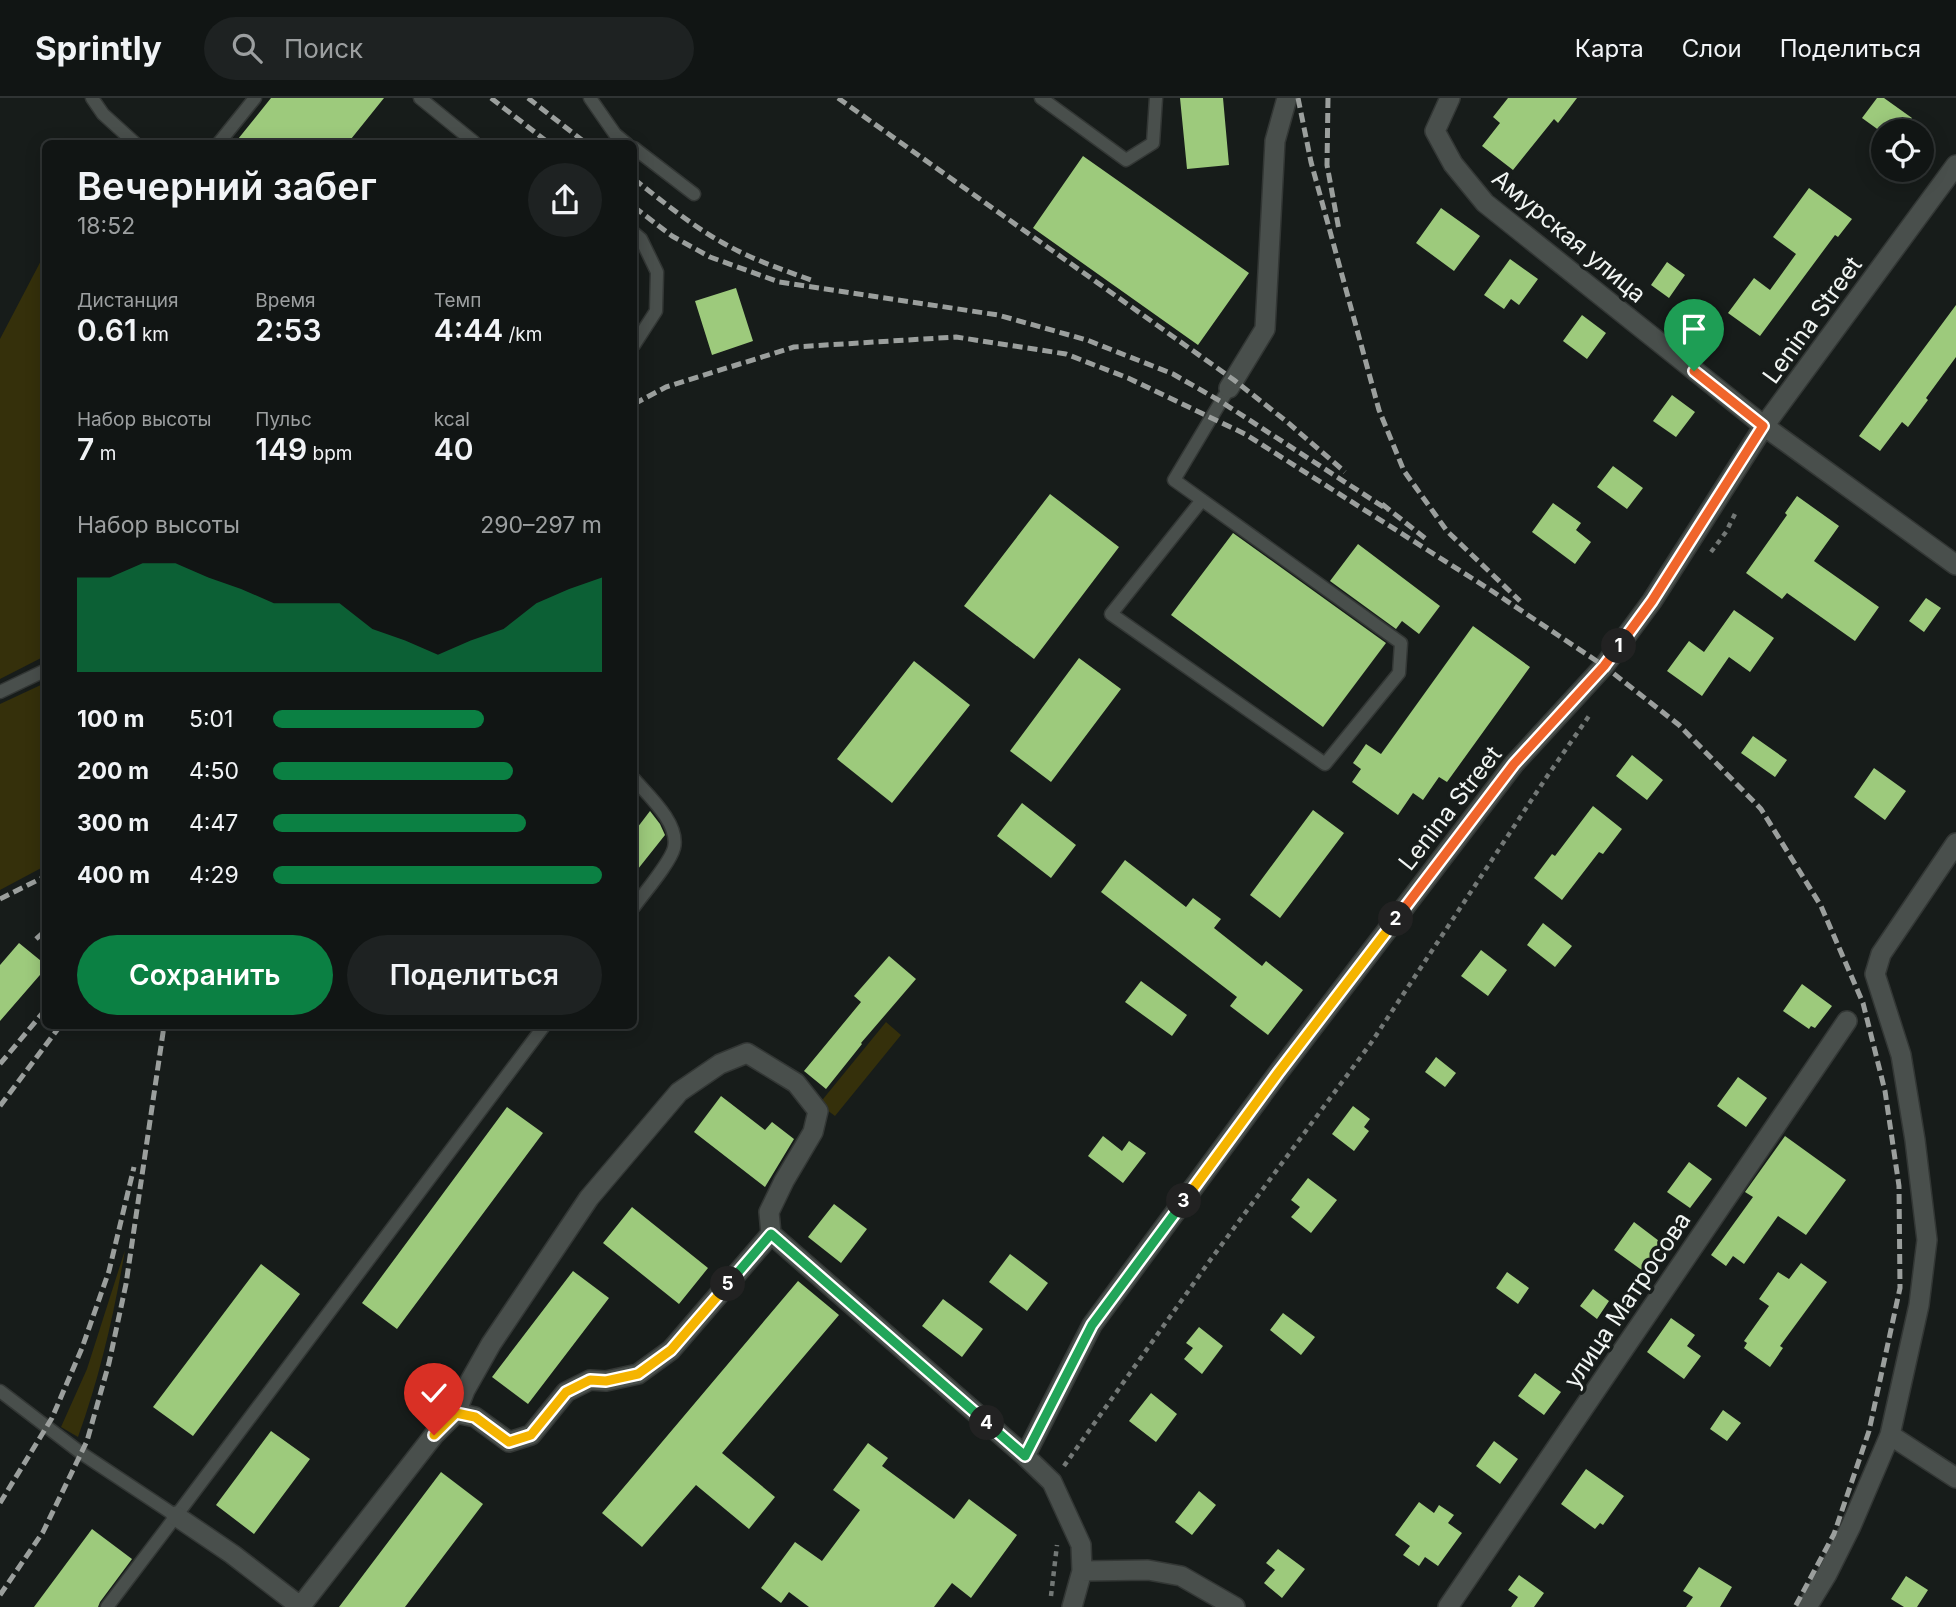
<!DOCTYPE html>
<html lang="ru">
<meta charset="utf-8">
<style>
body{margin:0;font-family:Inter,sans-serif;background:#1e2222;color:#f1f3f6;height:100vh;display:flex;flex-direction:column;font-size:26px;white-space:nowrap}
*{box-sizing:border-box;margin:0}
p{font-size:23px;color:#9c9fa0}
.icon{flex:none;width:38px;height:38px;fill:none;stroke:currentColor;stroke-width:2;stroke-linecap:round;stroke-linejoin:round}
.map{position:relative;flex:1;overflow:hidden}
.drawer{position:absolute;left:42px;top:42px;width:595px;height:889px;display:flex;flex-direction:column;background:#111514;border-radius:10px;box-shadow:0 4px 18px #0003,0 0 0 2px #303434}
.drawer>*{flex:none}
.controls{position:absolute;left:1871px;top:21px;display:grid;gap:14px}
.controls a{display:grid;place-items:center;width:63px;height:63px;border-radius:50%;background:#111514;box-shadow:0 4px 18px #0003,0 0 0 2px #303434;font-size:35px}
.pin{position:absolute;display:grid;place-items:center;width:60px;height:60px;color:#fff;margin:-72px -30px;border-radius:50% 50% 50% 0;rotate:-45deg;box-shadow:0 0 7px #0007}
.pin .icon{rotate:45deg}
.km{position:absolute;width:35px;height:35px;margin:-18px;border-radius:50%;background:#222;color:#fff;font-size:19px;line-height:35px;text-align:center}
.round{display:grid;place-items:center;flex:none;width:74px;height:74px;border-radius:37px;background:#1e2222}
.headline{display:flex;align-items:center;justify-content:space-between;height:119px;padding:0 35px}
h1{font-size:38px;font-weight:600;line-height:52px}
.stats{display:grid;grid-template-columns:repeat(3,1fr);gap:10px;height:119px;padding:7px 35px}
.stats div{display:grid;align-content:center}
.stats b{font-size:30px;font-weight:600}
.stats small{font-size:19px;font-weight:400}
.stats p{font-size:19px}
.chart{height:196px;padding:14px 35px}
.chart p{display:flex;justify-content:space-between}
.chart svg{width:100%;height:126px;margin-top:7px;fill:#0b8043;opacity:.7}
.cta{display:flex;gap:14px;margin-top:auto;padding:14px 35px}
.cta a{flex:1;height:80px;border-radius:42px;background:#0b8043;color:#fff;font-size:28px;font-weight:600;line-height:80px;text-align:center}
.cta a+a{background:#1e2222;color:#f1f3f6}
ul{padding:0 35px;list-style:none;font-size:23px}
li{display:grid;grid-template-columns:112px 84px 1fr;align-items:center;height:52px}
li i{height:18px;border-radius:9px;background:#0b8043}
header{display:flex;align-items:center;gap:42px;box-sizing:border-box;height:98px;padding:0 35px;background:#111514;border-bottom:2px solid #303434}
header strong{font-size:33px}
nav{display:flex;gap:38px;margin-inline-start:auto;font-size:24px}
.search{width:490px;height:63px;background:#1e2222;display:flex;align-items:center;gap:18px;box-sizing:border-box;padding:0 24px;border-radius:38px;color:#9c9fa0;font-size:26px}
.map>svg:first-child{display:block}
.green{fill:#35300b}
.building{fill:#9dca7c}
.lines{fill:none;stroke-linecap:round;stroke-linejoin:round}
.service-casing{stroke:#333735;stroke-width:15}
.minor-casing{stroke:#333735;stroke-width:22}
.path{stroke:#737876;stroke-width:4.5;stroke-dasharray:5 5;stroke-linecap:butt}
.service{stroke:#494f4c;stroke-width:12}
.minor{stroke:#494f4c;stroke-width:19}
.rail{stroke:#9b9f9d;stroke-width:5;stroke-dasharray:10 5;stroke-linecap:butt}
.split-1-casing{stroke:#fff;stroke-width:14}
.split-2-casing{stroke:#fff;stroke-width:14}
.split-3-casing{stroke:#fff;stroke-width:14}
.split-4-casing{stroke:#fff;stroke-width:14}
.split-5-casing{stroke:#fff;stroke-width:14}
.split-6-casing{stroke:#fff;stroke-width:14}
.split-1{stroke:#f0652b;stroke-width:9}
.split-2{stroke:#f0652b;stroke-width:9}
.split-3{stroke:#f5b400;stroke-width:9}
.split-4{stroke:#22a559;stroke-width:9}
.split-5{stroke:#22a559;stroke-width:9}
.split-6{stroke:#f5b400;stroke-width:9}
.labels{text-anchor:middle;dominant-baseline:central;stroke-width:7;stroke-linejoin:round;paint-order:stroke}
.street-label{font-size:24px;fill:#f1f5f3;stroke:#171c1a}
</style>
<header>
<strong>Sprintly</strong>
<div class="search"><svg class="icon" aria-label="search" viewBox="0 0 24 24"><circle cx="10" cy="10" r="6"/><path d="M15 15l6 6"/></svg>Поиск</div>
<nav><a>Карта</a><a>Слои</a><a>Поделиться</a></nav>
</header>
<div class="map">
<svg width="1956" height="1509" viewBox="0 0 1956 1509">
<rect width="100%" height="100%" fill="#171c1a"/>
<path class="green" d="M45 155V558L0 581V241Z
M45 585V768L0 792V606Z
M886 924 901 937 835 1018 819 1006Z
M125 1152C114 1216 100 1278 78 1339L61 1329 87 1271Z"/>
<path class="building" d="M271 0H384L347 46H234Z
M1180 0H1223L1229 67 1187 71Z
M1508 0H1577L1558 25 1554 21 1513 72 1482 48 1500 25 1493 19Z
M1877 0H1884L1912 20 1903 33H1880L1862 20Z
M1083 58 1249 175 1198 247 1033 130Z
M1809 90 1852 121 1838 139 1835 137 1760 238 1728 215 1754 180 1770 192 1796 156 1773 139Z
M1441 110 1480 138 1454 173 1416 145Z
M1510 161 1538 181 1519 207 1511 201 1504 211 1484 197Z
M1667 164 1685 177 1669 200 1651 187Z
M736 190 753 243 712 257 695 203Z
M1956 207V259L1926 300 1928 302 1908 329 1902 324 1880 353 1859 338Z
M1582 217 1606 235 1587 261 1563 243Z
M1672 297 1695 314 1676 339 1653 323Z
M1613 368 1643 390 1627 411 1597 389Z
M1050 396 1119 449 1034 561 964 508Z
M1797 398 1839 428 1814 463 1879 509 1855 543 1787 495 1782 501 1746 475 1787 417 1785 415Z
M1553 405 1581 425 1576 432 1591 444 1575 466 1532 434Z
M1233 435 1386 545 1323 629 1171 517Z
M1358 446 1440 508 1419 536 1402 523 1396 531 1330 483Z
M1926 500 1941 510 1924 534 1909 523Z
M1734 512 1774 540 1750 574 1729 559 1702 598 1667 573 1689 543 1704 554Z
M1473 528 1530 569 1447 684 1439 679 1423 702 1413 695 1398 717 1352 684 1361 671 1353 665 1366 646 1381 656Z
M1079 560 1121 591 1051 684 1010 653Z
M914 563 970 607 892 705 837 661Z
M1753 638 1787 662 1775 679 1741 655Z
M1632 657 1663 682 1647 702 1616 678Z
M1874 670 1906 693 1885 722 1854 699Z
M1022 705 1076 747 1051 780 997 738Z
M1593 708 1622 731 1603 756 1599 754 1562 802 1534 780 1552 756 1555 758Z
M1313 712 1344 735 1280 820 1250 797Z
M650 713 660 726 665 737 634 776V734Z
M1125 762 1186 809 1193 800 1221 821 1214 830 1262 868 1266 863 1303 892 1268 937 1230 908 1237 899 1101 794Z
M1543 825 1572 848 1555 869 1527 847Z
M19 845 46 867V870L0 923V867Z
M1481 852 1507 872 1488 898 1461 878Z
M889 858 916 881 861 945 862 946 826 991 804 973 861 904 854 898Z
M1141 883 1187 917 1172 938 1125 904Z
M1802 886 1832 908 1815 930 1811 928 1809 931 1783 913Z
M1436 959 1456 975 1445 989 1425 974Z
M1738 979 1767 1000 1746 1029 1717 1008Z
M721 998 765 1032 772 1024 794 1041 765 1089 694 1034Z
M1353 1008 1370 1021 1364 1029 1369 1033 1354 1053 1332 1036Z
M507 1009 543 1035 397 1231 362 1205Z
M1103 1038 1122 1053 1129 1043 1146 1055 1123 1085 1088 1058Z
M1785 1038 1846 1082 1806 1137 1778 1118 1744 1166 1733 1158 1726 1168 1711 1157 1753 1099 1745 1094Z
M1689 1064 1712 1081 1690 1110 1667 1094Z
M1308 1080 1337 1102 1311 1135 1291 1119 1300 1109 1291 1102Z
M834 1106 867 1131 841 1165 808 1139Z
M632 1109 708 1170 679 1206 603 1145Z
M1634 1124 1663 1146 1643 1173 1614 1152Z
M1010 1156 1048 1185 1027 1213 989 1184Z
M1801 1165 1827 1184 1780 1248 1783 1250 1770 1269 1744 1250 1747 1245 1744 1243 1769 1208 1759 1201 1778 1174 1789 1181Z
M261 1166 300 1196 193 1338 153 1309Z
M573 1173 609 1200 528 1306 492 1279Z
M1507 1174 1529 1190 1518 1206 1496 1190Z
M798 1183 839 1217 722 1355 775 1399 749 1431 696 1387 642 1449 602 1415Z
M1593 1191 1609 1203 1597 1221 1580 1208Z
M943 1201 983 1231 962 1259 922 1228Z
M1283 1215 1315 1239 1301 1257 1270 1232Z
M1671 1220 1695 1237 1687 1248 1701 1258 1684 1281 1647 1254Z
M1199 1229 1223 1248 1202 1276 1184 1261 1193 1250 1186 1245Z
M1535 1275 1561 1294 1544 1317 1518 1298Z
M1151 1295 1177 1316 1156 1344 1129 1323Z
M1723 1312 1741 1325 1727 1343 1710 1331Z
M271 1333 310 1361 254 1436 216 1407Z
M1494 1343 1518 1361 1500 1386 1476 1368Z
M868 1345 888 1360 882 1368 954 1421 969 1401 1017 1437 971 1500 952 1485 934 1509H809L789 1494 781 1505 761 1490 795 1444 822 1463 860 1412 833 1392Z
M1586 1371 1624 1398 1603 1427 1600 1425 1595 1431 1561 1406Z
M441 1374 483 1406 405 1509H339Z
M1199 1393 1216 1407 1192 1437 1175 1424Z
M1419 1404 1434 1415 1439 1407 1454 1417 1448 1425 1462 1435 1438 1468 1425 1459 1419 1468 1403 1457 1410 1448 1395 1437Z
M92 1431 132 1461 100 1504 98 1509H34Z
M1278 1451 1305 1471 1282 1500 1264 1485 1275 1472 1266 1465Z
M1699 1469 1732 1489 1720 1509H1686L1693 1499 1683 1493Z
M1519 1477 1544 1495 1534 1509H1511L1518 1499 1508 1492Z
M1906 1478 1928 1492 1917 1509H1904L1891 1501Z"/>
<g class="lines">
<g class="service-casing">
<path id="service" d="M92 0 103 16 136 46
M420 0 474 44 473 46
M590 0 615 36 627 46
M1041 0 1126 62 1153 45 1156 0
M218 46 255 0
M634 50 694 96
M634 135 641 141 657 174 656 213 634 247
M1202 402 1111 516 1325 666 1399 575 1401 545 1202 402 1174 382 1229 290
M0 594 46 572
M634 681C648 697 680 726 674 750 670 765 644 795 634 809
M0 1293 81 1355 176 1418 107 1509
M176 1418 544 928"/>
</g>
<g class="minor-casing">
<path id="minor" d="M1450 0 1435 33 1453 66 1485 105 1764 328 1956 467
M1229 290 1265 231 1275 43 1287 0
M456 1315 465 1292 491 1246 589 1100 679 994 720 966 747 955 796 985 818 1013 813 1034 784 1083 769 1114 771 1136
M1890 1337 1956 1380
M176 1418 232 1456 301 1509
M1082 1473 1148 1472 1181 1478 1235 1509
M300 1509 434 1337 456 1315 475 1319 509 1344 531 1337 566 1294 590 1282 606 1283 638 1276 671 1252 771 1136 1025 1358
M1072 1509 1082 1473 1081 1447 1052 1384 1025 1358 1092 1227 1278 975 1514 666 1604 568 1652 503 1764 328 1956 67
M1448 1509 1847 923
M1807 1509 1827 1476 1851 1428 1890 1337 1919 1207 1927 1142 1915 1042 1901 957 1875 876 1881 856 1956 745"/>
</g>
<path class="path" d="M1711 454 1726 434 1736 414
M1064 1368 1211 1161 1371 945 1548 677 1589 618
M1051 1498 1057 1447"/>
<use href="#service" class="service"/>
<use href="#minor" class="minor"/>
<path class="rail" d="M491 0 550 46
M528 0 587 46
M838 0 1234 282 1286 323 1345 374
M1298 0 1311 64 1379 312 1404 373 1447 433 1520 503
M1328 0 1327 67 1339 132
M634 81C662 103 691 127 723 145 751 161 783 172 814 183
M634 109 672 138 710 159 779 184 998 217 1087 242 1173 276 1220 303 1388 412
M634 306 666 289 794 249 956 239 1066 256 1128 280 1245 336 1492 493 1604 568 1679 627 1761 711 1821 808 1863 905 1885 993 1899 1088 1900 1190 1869 1333 1834 1436 1795 1509
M1382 406 1426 441
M0 801 46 778
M36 841 46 832
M0 966 46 911
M0 1008 60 928
M0 1405 52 1320 82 1250 109 1173 134 1069
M0 1497 43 1434 87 1343 109 1265 126 1186 164 928"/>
</g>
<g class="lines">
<g class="split-1-casing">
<path id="split-1" d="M1619 548 1652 503 1763 328 1694 273"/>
</g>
<g class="split-2-casing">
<path id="split-2" d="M1396 821 1514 666 1604 568 1619 548"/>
</g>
<g class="split-3-casing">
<path id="split-3" d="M1184 1103 1278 975 1396 821"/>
</g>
<g class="split-4-casing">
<path id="split-4" d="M987 1325 1025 1358 1092 1227 1184 1103"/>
</g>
<g class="split-5-casing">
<path id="split-5" d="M728 1186 771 1136 987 1325"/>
</g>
<g class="split-6-casing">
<path id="split-6" d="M434 1337 456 1315 475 1319 509 1344 531 1337 566 1294 590 1282 606 1283 638 1276 671 1252 728 1186"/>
</g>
<use href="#split-1" class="split-1"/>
<use href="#split-2" class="split-2"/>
<use href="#split-3" class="split-3"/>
<use href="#split-4" class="split-4"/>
<use href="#split-5" class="split-5"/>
<use href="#split-6" class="split-6"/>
</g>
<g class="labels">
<g class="street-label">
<text transform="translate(1569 138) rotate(40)">Амурская улица</text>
<text transform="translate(1812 222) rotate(-54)">Lenina Street</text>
<text transform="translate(1450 710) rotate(-52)">Lenina Street</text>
<text transform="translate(1627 1202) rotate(-56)">улица Матросова</text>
</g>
</g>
</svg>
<div class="controls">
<a><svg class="icon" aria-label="locate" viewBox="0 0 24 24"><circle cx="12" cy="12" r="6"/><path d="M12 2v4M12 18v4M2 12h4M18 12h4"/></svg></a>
</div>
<div class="pin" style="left:1694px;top:273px;background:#1e9e55"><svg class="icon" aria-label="arrive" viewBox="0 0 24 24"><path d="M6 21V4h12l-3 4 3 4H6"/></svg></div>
<div class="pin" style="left:434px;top:1337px;background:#d93025"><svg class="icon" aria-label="check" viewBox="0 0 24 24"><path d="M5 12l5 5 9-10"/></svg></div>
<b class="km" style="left:1619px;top:548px">1</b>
<b class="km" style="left:1396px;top:821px">2</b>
<b class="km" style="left:1184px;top:1103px">3</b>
<b class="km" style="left:987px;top:1325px">4</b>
<b class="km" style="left:728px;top:1186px">5</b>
<section class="drawer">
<div class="headline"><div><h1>Вечерний забег</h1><p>18:52</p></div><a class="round"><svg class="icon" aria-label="share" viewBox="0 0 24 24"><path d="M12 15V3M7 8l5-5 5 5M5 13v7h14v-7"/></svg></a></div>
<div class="stats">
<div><p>Дистанция</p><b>0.61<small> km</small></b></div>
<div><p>Время</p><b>2:53</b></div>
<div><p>Темп</p><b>4:44<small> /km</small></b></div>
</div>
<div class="stats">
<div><p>Набор высоты</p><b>7<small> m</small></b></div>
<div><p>Пульс</p><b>149<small> bpm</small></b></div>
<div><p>kcal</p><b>40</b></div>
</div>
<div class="chart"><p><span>Набор высоты</span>290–297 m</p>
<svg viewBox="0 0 160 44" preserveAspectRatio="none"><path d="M0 44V11L10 11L20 6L30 6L40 11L50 15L60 20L70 20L80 20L90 29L100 33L110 38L120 33L130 29L140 20L150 15L160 11V44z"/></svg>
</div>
<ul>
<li><b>100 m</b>5:01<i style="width:64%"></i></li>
<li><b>200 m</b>4:50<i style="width:73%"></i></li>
<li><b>300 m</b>4:47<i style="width:77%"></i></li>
<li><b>400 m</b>4:29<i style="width:100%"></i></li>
</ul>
<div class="cta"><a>Сохранить</a><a>Поделиться</a></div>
</section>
</div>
